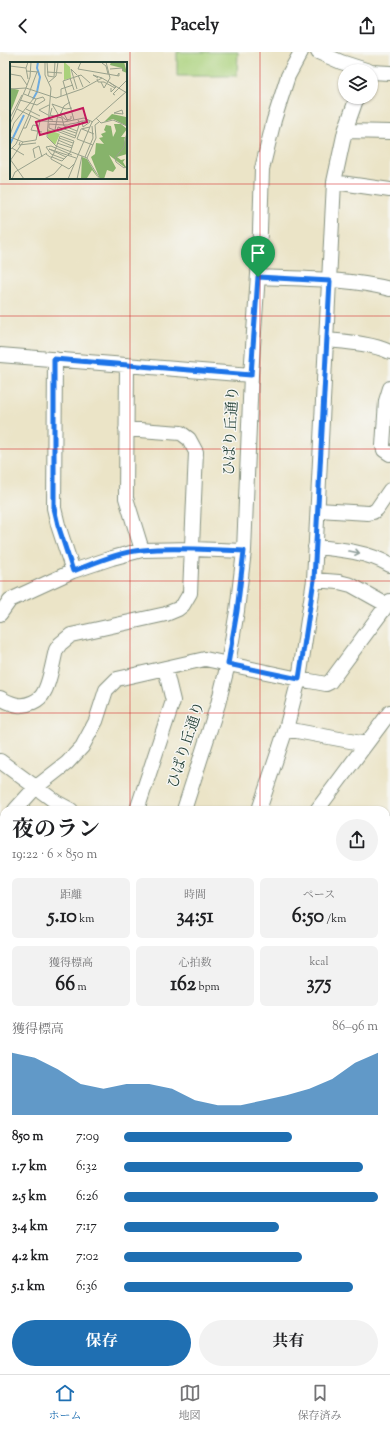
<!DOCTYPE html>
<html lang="ja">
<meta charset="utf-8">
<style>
body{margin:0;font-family:"Sorts Mill Goudy","Noto Serif JP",serif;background:#f2f2f2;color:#202124;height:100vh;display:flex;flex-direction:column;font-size:15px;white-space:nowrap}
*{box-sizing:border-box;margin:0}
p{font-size:13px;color:#757577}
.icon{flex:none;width:22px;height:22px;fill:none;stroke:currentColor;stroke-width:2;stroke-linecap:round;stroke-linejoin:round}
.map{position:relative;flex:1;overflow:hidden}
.details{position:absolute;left:0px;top:754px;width:390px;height:568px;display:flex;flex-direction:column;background:#fff;border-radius:12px 12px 0 0;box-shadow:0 1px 3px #0004}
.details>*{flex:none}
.fabs{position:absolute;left:338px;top:12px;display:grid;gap:8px}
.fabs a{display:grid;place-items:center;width:40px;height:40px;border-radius:50%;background:#fff;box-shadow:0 1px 3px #0004;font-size:20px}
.pin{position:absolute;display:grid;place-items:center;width:34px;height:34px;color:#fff;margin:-41px -17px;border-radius:50% 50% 50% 0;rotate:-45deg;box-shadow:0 0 4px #0007}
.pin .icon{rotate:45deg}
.round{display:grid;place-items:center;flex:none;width:42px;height:42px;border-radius:21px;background:#f2f2f2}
.summary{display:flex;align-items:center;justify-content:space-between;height:68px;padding:0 12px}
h1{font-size:22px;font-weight:700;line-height:30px}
.figures{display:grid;grid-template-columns:repeat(3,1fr);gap:6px;height:68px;padding:4px 12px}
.figures div{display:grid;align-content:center;border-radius:6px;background:#f2f2f2;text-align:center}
.figures b{font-size:20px;font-weight:700}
.figures small{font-size:11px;font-weight:400}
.figures p{font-size:11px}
.chart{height:112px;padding:8px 12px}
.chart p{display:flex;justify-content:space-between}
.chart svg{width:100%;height:72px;margin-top:4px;fill:#1f6fb2;opacity:.7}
.button{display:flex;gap:8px;margin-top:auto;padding:8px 12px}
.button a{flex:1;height:46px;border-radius:24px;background:#1f6fb2;color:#fff;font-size:16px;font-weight:700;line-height:46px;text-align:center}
.button a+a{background:#f2f2f2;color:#202124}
ul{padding:0 12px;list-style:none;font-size:13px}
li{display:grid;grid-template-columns:64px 48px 1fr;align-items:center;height:30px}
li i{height:10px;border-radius:5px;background:#1f6fb2}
header{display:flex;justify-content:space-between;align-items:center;height:52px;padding:0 12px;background:#fff;font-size:18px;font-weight:700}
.tab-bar{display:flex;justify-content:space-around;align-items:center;height:56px;border-top:1px solid #e0e0e0;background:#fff;font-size:11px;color:#757577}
.tab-bar a{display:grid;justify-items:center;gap:2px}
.tab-bar .on{color:#1f6fb2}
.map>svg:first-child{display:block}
.green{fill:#aad17b;stroke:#648758}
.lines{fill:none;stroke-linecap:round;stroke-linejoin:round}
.minor-casing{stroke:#85907e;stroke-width:16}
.minor{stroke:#fff;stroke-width:14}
.oneway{stroke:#8f9e9a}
.route-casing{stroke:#fff;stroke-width:8}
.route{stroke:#1a73e8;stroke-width:5}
.grid{fill:none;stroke:#d62828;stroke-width:1;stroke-opacity:0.55}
.labels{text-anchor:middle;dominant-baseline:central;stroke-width:3;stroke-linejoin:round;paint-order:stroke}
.street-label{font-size:15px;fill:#1f3d34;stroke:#f6f6f2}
.inset-river{fill:none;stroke:#6dabe0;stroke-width:2}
.inset-road{fill:none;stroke:#99a18c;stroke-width:1}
.view{fill:#c2185b;fill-opacity:0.15;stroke:#c2185b;stroke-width:2}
.inset-edge{fill:none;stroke:#1f3d34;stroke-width:2}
</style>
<header><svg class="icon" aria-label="back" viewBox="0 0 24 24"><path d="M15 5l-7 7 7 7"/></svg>Pacely<svg class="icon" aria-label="share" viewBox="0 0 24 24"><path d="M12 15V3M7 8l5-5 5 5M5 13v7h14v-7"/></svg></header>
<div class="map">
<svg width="390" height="1322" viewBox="0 0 390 1322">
<rect width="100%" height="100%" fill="#f6f6f2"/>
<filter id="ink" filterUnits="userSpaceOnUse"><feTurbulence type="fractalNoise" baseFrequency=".025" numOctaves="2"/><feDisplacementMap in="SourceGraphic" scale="8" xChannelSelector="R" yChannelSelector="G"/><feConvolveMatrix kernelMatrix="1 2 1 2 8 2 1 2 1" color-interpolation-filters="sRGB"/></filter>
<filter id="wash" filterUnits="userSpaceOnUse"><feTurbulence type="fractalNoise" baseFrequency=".012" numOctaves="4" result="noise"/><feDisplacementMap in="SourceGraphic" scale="16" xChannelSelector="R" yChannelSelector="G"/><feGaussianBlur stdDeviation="0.9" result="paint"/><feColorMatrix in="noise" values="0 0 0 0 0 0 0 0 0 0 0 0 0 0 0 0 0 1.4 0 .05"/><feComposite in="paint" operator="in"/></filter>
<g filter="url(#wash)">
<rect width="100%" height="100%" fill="#ebe4c7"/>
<path class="green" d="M177 0H238L237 24H177Z
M390 928V1142L386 1141V933Z
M119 1318H182L190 1322H117Z"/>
</g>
<g filter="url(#ink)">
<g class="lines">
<g class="minor-casing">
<path id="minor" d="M318 0 341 10 369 19
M371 20 390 21
M345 79 390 80
M334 130 390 138
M258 225C301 227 348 226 390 237
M326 288C347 290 371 291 390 300
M0 303 251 323
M55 307 54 456 58 473 73 519
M127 313 126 446 142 498
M390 336 386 349 383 394 384 398 390 402
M318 458 368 461 373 460 377 457 390 438
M315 495C340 497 368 500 390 513
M314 528 339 530 351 533 387 553
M0 562 10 548 73 519 112 506 142 498 193 497 244 499
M0 646C6 649 11 652 18 653 27 654 40 649 44 640 50 630 53 609 56 598L60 592 71 583 166 562 178 557 183 553 190 541 196 400 189 387 181 381 126 377
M286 677 366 692
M0 709 56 750 71 758
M15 758 35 736 67 711 82 695 96 669 106 638 117 627 205 607 299 627 326 632 330 630 390 549
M137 758 173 649 165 616
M184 758 218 652 228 612 237 559 244 499 251 323 259 208 262 117 274 68 288 24 301 0
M259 758 286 677 299 627 314 528 334 130 345 79 357 45
M317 758 390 660
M0 774 4 770
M386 776 390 770
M386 855 390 858
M386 881 390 877
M0 916 4 908
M0 952 4 953
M0 1010 4 1012
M386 1164H390
M386 1205 390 1206
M0 1232 4 1228
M386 1292 390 1294
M205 1318 213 1322
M116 1322 118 1318
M286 1322 288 1318
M359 1322 361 1318"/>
</g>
<use href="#minor" class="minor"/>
</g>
<defs><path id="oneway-shaft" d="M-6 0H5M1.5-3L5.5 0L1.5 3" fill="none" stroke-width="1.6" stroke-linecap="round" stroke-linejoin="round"/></defs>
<use class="oneway" href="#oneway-shaft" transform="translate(354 500) rotate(12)"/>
</g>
<g class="lines" filter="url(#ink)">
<g class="route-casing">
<path id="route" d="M258 225 330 229 314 528 299 627 228 612 237 559 244 499C211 498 176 495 143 498 119 500 95 511 73 519L58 473 54 456V307L251 323Z"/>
</g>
<use href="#route" class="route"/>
</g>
<path class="grid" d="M130 0V758M260 0V758M0 132H390M0 264H390M0 397H390M0 529H390M0 661H390M0 793H4M386 793H390M0 925H4M386 925H390M0 1058H4M386 1058H390M0 1190H4M386 1190H390M130 1318V1322M260 1318V1322"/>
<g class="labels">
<g class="street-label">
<text transform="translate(232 379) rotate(-87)">ひばり丘通り</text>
<text transform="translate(187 693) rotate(-72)">ひばり丘通り</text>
</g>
</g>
<g transform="translate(10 10)">
<rect width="117" height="117" fill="#ebe4c7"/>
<path d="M54 0 60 5 61 16 54 18ZM37 67 50 72 45 83 38 76Z" fill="#aad17b"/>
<path d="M101 0H114L117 11 112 9V6L100 3ZM0 26 9 28 1 49 0 48ZM117 49V64L103 57 94 60 102 52 116 55ZM104 62H111L117 67 111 75H115L114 81 117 70V92L107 95 111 98 115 97 113 100 117 107 99 93 106 106 103 110 97 108 94 117H90L81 95 85 92 86 81 94 82 89 76 93 75 91 72 96 70 94 68 96 63 101 64 103 75 106 69ZM72 95 77 97 89 117 82 108 77 116 71 117Z" fill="#87b36b"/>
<path class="inset-river" d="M23 37 27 30 30 15 27 6 28 0M0 82 14 53"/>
<path class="inset-road" d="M18 0 16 6 18 17M35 0V13L41 26 37 75 46 84 77 96 90 117M37 0 38 14M71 0 68 7 109 14V11L107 14M92 1 96 4 98 12M0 4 16 6M100 7 112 6 113 9M16 9 29 10M37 10 52 11M0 12 11 14 17 23M68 13 73 25M38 14 44 15 45 0M60 16 64 28M88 16 83 13 92 16M87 17 88 20H94L105 26M39 20 46 14 48 0M91 20 94 26 100 16 96 0M99 20 106 25 101 30V26M0 27 16 26 20 15 21 0M67 27 61 7 67 13M105 33 103 32 117 18M18 34 27 10M51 34V27L63 23M10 38 27 43 35 38 33 35 26 37 14 32M60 40 54 44 50 53 56 58 61 57V54M42 46 39 57 43 58M7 47 32 59 54 60 74 56 83 60M16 47 30 54M112 48 113 52 104 51ZM50 51 54 52 58 59M38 53 29 48 39 43M40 53 52 56 54 64 67 69M0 56 12 33M86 56 91 61 103 58 117 64M64 58 53 19 71 13 80 21M68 58 69 60V63L65 76 39 66V62L54 63H58L60 62 66 61 72 59H76M72 59 73 65 80 60 77 58M0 62 16 26 46 36 72 27 92 16 117 31M29 64 23 63 21 68 32 70M80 65 71 67 67 77 83 83M13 66H16L21 54M47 67 66 74M72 67 84 72M45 68 48 52 42 42 56 47 62 46M47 69 48 65 66 71M117 70 114 85 105 96 106 100 114 106 117 104M0 73 4 61 24 36M0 75 13 80 26 78 30 59M49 76 63 81M48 78 62 84M10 80 9 83 26 81M47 81 62 86M2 86 14 93M39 87 66 96M39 87 56 95M0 88 6 82 26 37M36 92 40 95H42L47 97 49 98 52 99 60 91 64 79 50 74 47 83 44 91 42 95 41 96V97L52 103M75 95 83 76 82 64M25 96 23 87 29 84 32 95M77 96 86 76 85 63 89 60M0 97 14 117M54 97 41 92 36 85 41 84 62 93M0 99 13 80M2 117 5 110 37 91M34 117 44 112 52 103 59 107 64 102M58 117 82 60 117 29M67 117 72 94"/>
<path class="view" d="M73 46 77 60 30 73 26 60Z"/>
<rect width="117" height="117" class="inset-edge"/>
</g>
</svg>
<div class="fabs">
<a><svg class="icon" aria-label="layers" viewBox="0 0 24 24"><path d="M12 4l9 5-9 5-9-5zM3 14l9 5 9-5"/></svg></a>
</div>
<div class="pin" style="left:258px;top:225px;background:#1e9e55"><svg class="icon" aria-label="arrive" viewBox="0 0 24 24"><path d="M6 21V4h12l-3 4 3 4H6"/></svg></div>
<section class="details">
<div class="summary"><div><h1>夜のラン</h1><p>19:22 · 6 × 850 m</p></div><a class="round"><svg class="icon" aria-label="share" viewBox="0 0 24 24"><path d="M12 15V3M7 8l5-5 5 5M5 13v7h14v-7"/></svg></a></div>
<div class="figures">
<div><p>距離</p><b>5.10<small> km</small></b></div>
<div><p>時間</p><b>34:51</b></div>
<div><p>ペース</p><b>6:50<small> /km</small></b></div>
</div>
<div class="figures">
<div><p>獲得標高</p><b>66<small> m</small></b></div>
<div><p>心拍数</p><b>162<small> bpm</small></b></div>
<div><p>kcal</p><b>375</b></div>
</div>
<div class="chart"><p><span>獲得標高</span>86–96 m</p>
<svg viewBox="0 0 160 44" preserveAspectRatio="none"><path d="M0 44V6L10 9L20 16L30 25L40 28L50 25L60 25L70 28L80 35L90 38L100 38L110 35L120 32L130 28L140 22L150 12L160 6V44z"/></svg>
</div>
<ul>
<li><b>850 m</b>7:09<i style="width:66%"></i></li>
<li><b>1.7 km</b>6:32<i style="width:94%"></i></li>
<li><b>2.5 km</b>6:26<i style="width:100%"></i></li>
<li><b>3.4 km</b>7:17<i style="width:61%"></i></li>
<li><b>4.2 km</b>7:02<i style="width:70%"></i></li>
<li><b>5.1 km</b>6:36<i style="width:90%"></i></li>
</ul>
<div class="button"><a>保存</a><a>共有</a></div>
</section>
</div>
<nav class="tab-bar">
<a class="on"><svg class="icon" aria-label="home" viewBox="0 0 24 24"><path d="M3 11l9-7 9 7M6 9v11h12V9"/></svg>ホーム</a>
<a><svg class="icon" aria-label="map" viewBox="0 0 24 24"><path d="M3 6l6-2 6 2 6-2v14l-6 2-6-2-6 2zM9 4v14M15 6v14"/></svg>地図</a>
<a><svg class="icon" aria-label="saved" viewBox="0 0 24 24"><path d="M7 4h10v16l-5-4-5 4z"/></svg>保存済み</a>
</nav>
